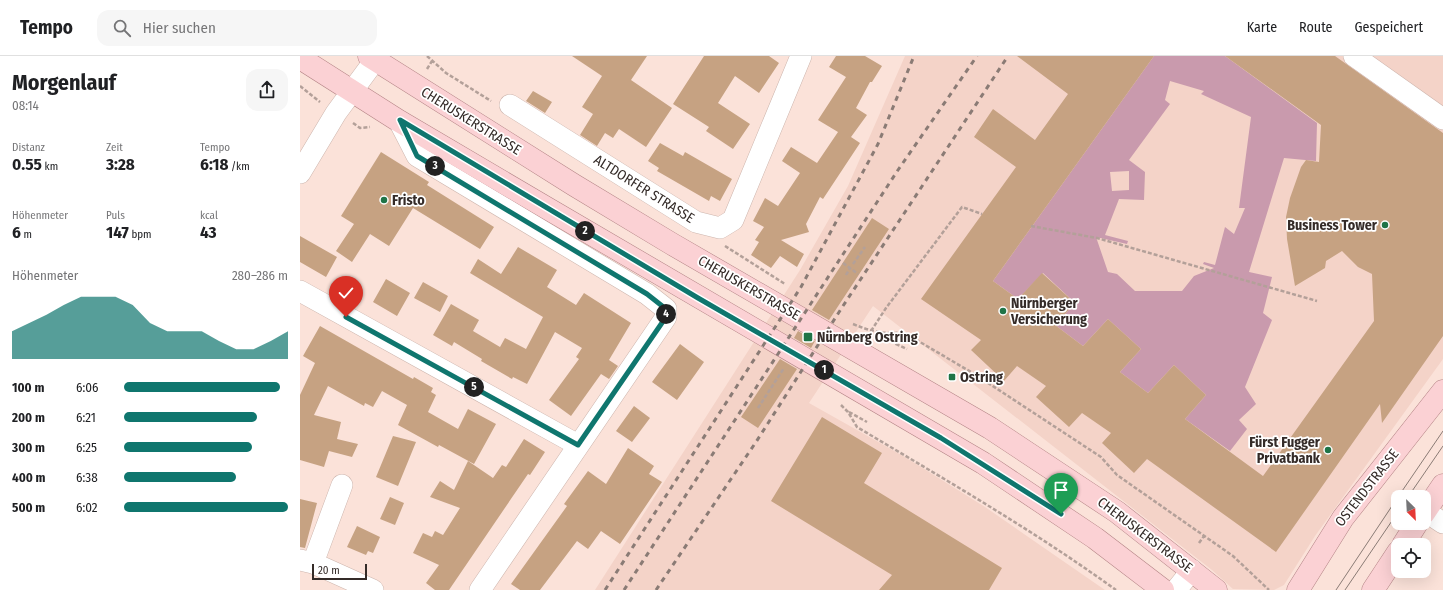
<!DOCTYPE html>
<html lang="de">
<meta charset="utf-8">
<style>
body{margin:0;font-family:"Fira Sans Condensed",sans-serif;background:#f6f6f6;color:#202124;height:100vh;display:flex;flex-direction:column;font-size:15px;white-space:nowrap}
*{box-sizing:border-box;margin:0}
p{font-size:13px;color:#757577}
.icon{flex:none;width:22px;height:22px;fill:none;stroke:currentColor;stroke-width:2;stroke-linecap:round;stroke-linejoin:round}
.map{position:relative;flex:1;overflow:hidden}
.drawer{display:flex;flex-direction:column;background:#fff;width:300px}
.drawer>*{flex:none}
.needle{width:26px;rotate:156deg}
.buttons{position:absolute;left:1091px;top:434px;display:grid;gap:8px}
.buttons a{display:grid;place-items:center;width:40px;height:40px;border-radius:8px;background:#fff;box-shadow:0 4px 16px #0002;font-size:20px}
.scale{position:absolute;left:12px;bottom:10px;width:55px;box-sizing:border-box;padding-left:4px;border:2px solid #342b28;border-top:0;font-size:11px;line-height:14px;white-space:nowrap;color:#342b28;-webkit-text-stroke:3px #fff;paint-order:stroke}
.pin{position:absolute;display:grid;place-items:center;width:34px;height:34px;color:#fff;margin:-41px -17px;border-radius:50% 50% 50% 0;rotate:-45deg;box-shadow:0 0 4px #0007}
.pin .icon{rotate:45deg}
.km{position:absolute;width:20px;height:20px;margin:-10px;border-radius:50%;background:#222;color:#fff;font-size:11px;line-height:20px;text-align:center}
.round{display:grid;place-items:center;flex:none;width:42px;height:42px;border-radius:12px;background:#f6f6f6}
.summary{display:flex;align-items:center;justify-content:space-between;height:68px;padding:0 12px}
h1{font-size:22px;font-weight:700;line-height:30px}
.figures{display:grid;grid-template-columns:repeat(3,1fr);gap:6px;height:68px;padding:4px 12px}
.figures div{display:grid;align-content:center}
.figures b{font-size:17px;font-weight:700}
.figures small{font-size:11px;font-weight:400}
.figures p{font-size:11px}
.chart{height:112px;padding:8px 12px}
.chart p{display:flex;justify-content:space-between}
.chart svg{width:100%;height:72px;margin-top:4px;fill:#0f766e;opacity:.7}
ul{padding:0 12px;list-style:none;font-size:13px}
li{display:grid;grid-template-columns:64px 48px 1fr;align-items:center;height:30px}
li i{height:10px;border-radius:5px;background:#0f766e}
header{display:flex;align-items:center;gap:24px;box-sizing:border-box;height:56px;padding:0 20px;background:#fff;border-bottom:1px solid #e0e0e0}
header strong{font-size:19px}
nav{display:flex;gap:22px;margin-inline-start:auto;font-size:14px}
.search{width:280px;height:36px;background:#f6f6f6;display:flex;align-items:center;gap:10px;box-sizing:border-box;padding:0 14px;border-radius:12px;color:#757577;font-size:15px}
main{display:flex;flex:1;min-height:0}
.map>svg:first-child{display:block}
.built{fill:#f4d3c8}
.water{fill:#c99aad;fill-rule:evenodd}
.building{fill:#c6a282}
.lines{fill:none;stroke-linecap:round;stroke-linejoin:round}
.minor-casing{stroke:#cdb5ad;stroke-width:22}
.major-casing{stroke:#b38385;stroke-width:23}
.path{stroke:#b3a099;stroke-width:2.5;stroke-dasharray:4 2;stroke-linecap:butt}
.minor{stroke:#fff;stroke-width:21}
.major{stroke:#fbd1d4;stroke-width:22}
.tram{stroke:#8a7b75;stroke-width:1}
.rail{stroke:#8a7b75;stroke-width:3;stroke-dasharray:5 5;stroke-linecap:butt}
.route-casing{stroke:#fff;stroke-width:8}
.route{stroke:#0f766e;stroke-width:5}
.poi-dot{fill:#1f7447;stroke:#fff;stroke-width:1.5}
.labels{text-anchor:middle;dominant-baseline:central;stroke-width:3.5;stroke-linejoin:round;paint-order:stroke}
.street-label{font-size:14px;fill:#342b28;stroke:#fff}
.poi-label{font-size:14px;font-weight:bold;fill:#342b28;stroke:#fff;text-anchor:start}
</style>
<header>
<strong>Tempo</strong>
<div class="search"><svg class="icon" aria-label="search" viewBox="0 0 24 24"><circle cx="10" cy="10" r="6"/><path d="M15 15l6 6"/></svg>Hier suchen</div>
<nav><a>Karte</a><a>Route</a><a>Gespeichert</a></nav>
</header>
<main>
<section class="drawer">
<div class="summary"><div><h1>Morgenlauf</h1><p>08:14</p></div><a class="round"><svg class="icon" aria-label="share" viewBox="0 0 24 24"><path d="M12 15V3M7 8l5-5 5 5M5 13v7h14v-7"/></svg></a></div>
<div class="figures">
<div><p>Distanz</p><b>0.55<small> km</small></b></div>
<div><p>Zeit</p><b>3:28</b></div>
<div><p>Tempo</p><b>6:18<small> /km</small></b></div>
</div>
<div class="figures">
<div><p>Höhenmeter</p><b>6<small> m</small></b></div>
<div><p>Puls</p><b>147<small> bpm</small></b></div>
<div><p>kcal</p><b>43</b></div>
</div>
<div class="chart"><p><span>Höhenmeter</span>280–286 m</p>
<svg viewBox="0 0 160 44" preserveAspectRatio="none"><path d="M0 44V27L10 22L20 17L30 11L40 6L50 6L60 6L70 11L80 22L90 27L100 27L110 27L120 33L130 38L140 38L150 33L160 27V44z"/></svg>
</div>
<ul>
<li><b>100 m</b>6:06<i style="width:95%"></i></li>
<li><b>200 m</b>6:21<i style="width:81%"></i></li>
<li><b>300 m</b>6:25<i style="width:78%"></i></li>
<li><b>400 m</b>6:38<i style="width:68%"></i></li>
<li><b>500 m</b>6:02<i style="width:100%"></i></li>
</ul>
</section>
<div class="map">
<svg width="1143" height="534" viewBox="0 0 1143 534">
<rect width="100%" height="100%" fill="#fbe2d9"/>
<path class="built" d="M605 0H1143V303L1015 480 984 529 974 534 933 533 912 514 573 250 509 347 605 401 685 451 805 534H295L500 214 548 130Z"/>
<path class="water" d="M854 0H925L1017 67 1016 105 984 102 949 216 972 221 963 257 972 264 945 331 956 348 939 364 947 373 930 395 885 363 906 339 874 309 848 337 820 316 841 293 808 263 783 290 755 269 775 247 743 217 718 243 693 225ZM870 25 904 35 901 38 951 61 939 152H945L934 178 925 171 915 209 904 206 903 208 914 212 894 220 882 235H835L817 218 808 216 796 181 827 188 828 185 805 179 819 143 844 144 845 116 829 104 870 48 865 44ZM829 115V134L812 135 810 116Z"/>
<path class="building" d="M272 0H347L331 24 372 52 346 91 319 73 313 82 305 77 297 90 280 79 293 58 282 51 302 20Z
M404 0H469L479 7 459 37 435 20 418 47 450 68 433 93 406 75 409 71 373 48Z
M536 0H565L582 10 572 26H570L556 52 567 59 551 81 560 87 523 143 520 141 506 168 509 176 481 184 504 198 497 211 480 200 471 212 451 199 459 186 455 184 464 171 453 165 465 142 478 150 500 117 482 105 491 91 517 107 538 76 518 64 546 21 529 11Z
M717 0H854L693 225 718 243 742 217 775 247 755 269 783 290 808 263 841 293 820 316 848 337 874 309 906 339 885 363 963 420 1074 265 1072 218 1058 211 1042 195 1026 205 1025 212 995 230 987 183 986 161 990 142 1001 111 1006 104 1019 106 1021 69 925 0H1035L1143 77V280L1082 367 1080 348 976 496 847 403 834 417 802 387 811 377 782 357 769 371 736 341 746 330 717 310 704 325 671 294 681 284 621 243 716 111 674 81 693 53 735 84 768 38Z
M233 35 252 46 245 57 226 45Z
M360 87 383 100 385 96 432 123 420 145 411 140 409 145 357 115 359 112 348 105Z
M81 96 129 126 127 129 194 171 180 193 113 152 89 190 70 178 52 206 36 195 54 168 41 160Z
M572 162 589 173 529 264 512 254Z
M0 180 37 201 26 221 0 206Z
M218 191 257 214 247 231 276 249 284 237 331 267 309 304 318 310 309 323 301 318 271 360 249 344 279 303 276 301 282 292 255 276 227 328 213 321 212 323 181 305 182 303 154 286 152 290 133 279 151 248 179 264 173 275 200 291 205 282 226 293 243 261 170 217 178 203 201 218Z
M86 223 110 237 97 260 73 246Z
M123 226 148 240 140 256 114 242Z
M20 270 113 323 114 321 133 332 131 336 136 339 128 356 158 373 168 353 196 368 174 408 139 389 138 391 98 369 107 349 82 335 73 351 65 347 64 350 28 330 14 359 41 366 37 383 58 388 52 401 29 395 24 411 0 404V339L15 307 3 300Z
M498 275 515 285 511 292 494 282Z
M380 288 404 306 377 344 352 326Z
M480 303 497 313 458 372 441 361Z
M334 350 350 362 332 386 316 375Z
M522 361 582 397 564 427 702 512 689 534H579L592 519 471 445Z
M93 380 116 386 98 430 76 421Z
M224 383 245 396 230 419 228 418 149 534H135L126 527 139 509 113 497 123 477 132 481 135 475 143 479 160 452 130 441 140 425 154 434 168 405 193 422 202 409 206 411Z
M328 392 354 410 349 418 362 426 320 488 301 475 288 493 277 485 240 534H220L211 528 267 450 264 448 288 415 306 428Z
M90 441 104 447 95 469 80 463Z
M0 443 17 447 5 492 0 491Z
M57 470 80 481 73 497 68 495 66 499 47 491Z"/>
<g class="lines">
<g class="minor-casing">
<path id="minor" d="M1054 0 1143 63
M210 49 396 166 420 172 433 164 501 0
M99 65 117 100 347 238 366 253V261L180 534
M0 117 36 57 78 0
M0 235 278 389
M1125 455 1143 467
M0 504 13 507 73 534
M13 507 42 429
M876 534 892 514"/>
</g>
<g class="major-casing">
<path id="major" d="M69 0 274 129 372 188 690 372 817 456 916 534
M0 2 99 65 245 151 683 407 795 482 863 534
M1124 457 1143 429
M1103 489 1117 467
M998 534 1043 462 1143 335
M1073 534 1098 496"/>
</g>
<path class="path" d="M127 0 146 17 191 45
M127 13 132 5
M0 30 20 46
M53 67 60 72 70 71
M731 170 797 182 1017 245
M425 190 485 228
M543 207 558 218
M553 208 565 191
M546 219 550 212
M553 268C570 275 584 279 603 276L676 319 801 401 817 419 933 500 969 534
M571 275 586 252 662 151 682 158
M589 278 596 288 607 293
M541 349 548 356 557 371C644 423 733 474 816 534
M458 352 484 312
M549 356 567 366
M899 487 904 480"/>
<use href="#minor" class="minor"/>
<use href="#major" class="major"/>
<path class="tram" d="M1098 441 1143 375
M1108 441 1143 390
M1036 534 1098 441
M1045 534 1098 456"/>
<path class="rail" d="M305 534 501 231 578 88 614 0
M324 534 598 114 677 0
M356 534 456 386 541 253 708 0"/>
</g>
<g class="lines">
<g class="route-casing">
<path id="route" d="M46 261 278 389 366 261V253L347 238 117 100 100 64 398 242 641 382 761 458"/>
</g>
<use href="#route" class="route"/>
</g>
<g class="poi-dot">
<circle cx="84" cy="144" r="4"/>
<circle cx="1085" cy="169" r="4"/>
<circle cx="703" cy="255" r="4"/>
<rect x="503" y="276" width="10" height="10" rx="2"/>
<rect x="648" y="317" width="8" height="8" rx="2"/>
<circle cx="1028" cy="394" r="4"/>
</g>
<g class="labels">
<g class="street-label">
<text transform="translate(171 65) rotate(32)">CHERUSKERSTRASSE</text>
<text transform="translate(344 133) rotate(32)">ALTDORFER STRASSE</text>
<text transform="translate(449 232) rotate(30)">CHERUSKERSTRASSE</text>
<text transform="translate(1067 432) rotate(-52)">OSTENDSTRASSE</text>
<text transform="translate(845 479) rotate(37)">CHERUSKERSTRASSE</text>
</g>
<g class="poi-label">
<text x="92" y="144">Fristo</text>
<text x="1077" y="169" text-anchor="end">Business Tower</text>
<text x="711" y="247">Nürnberger<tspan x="711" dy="16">Versicherung</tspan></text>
<text x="517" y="281">Nürnberg Ostring</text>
<text x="660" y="321">Ostring</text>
<text x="1020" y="386" text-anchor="end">Fürst Fugger<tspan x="1020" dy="16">Privatbank</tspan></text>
</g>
</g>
</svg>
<div class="buttons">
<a><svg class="needle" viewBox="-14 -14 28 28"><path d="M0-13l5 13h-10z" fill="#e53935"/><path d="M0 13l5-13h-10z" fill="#757577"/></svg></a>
<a><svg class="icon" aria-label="locate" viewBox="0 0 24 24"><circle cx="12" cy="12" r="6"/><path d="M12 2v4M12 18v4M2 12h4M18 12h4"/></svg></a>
</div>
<div class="scale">20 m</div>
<div class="pin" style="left:761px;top:458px;background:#1e9e55"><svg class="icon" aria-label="arrive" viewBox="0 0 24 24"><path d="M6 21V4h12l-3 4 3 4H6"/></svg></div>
<div class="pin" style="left:46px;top:261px;background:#d93025"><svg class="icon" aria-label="check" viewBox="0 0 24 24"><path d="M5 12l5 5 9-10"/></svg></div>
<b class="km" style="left:524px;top:314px">1</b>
<b class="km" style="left:285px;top:175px">2</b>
<b class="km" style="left:135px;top:110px">3</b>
<b class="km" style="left:366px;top:258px">4</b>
<b class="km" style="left:174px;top:331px">5</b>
</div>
</main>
